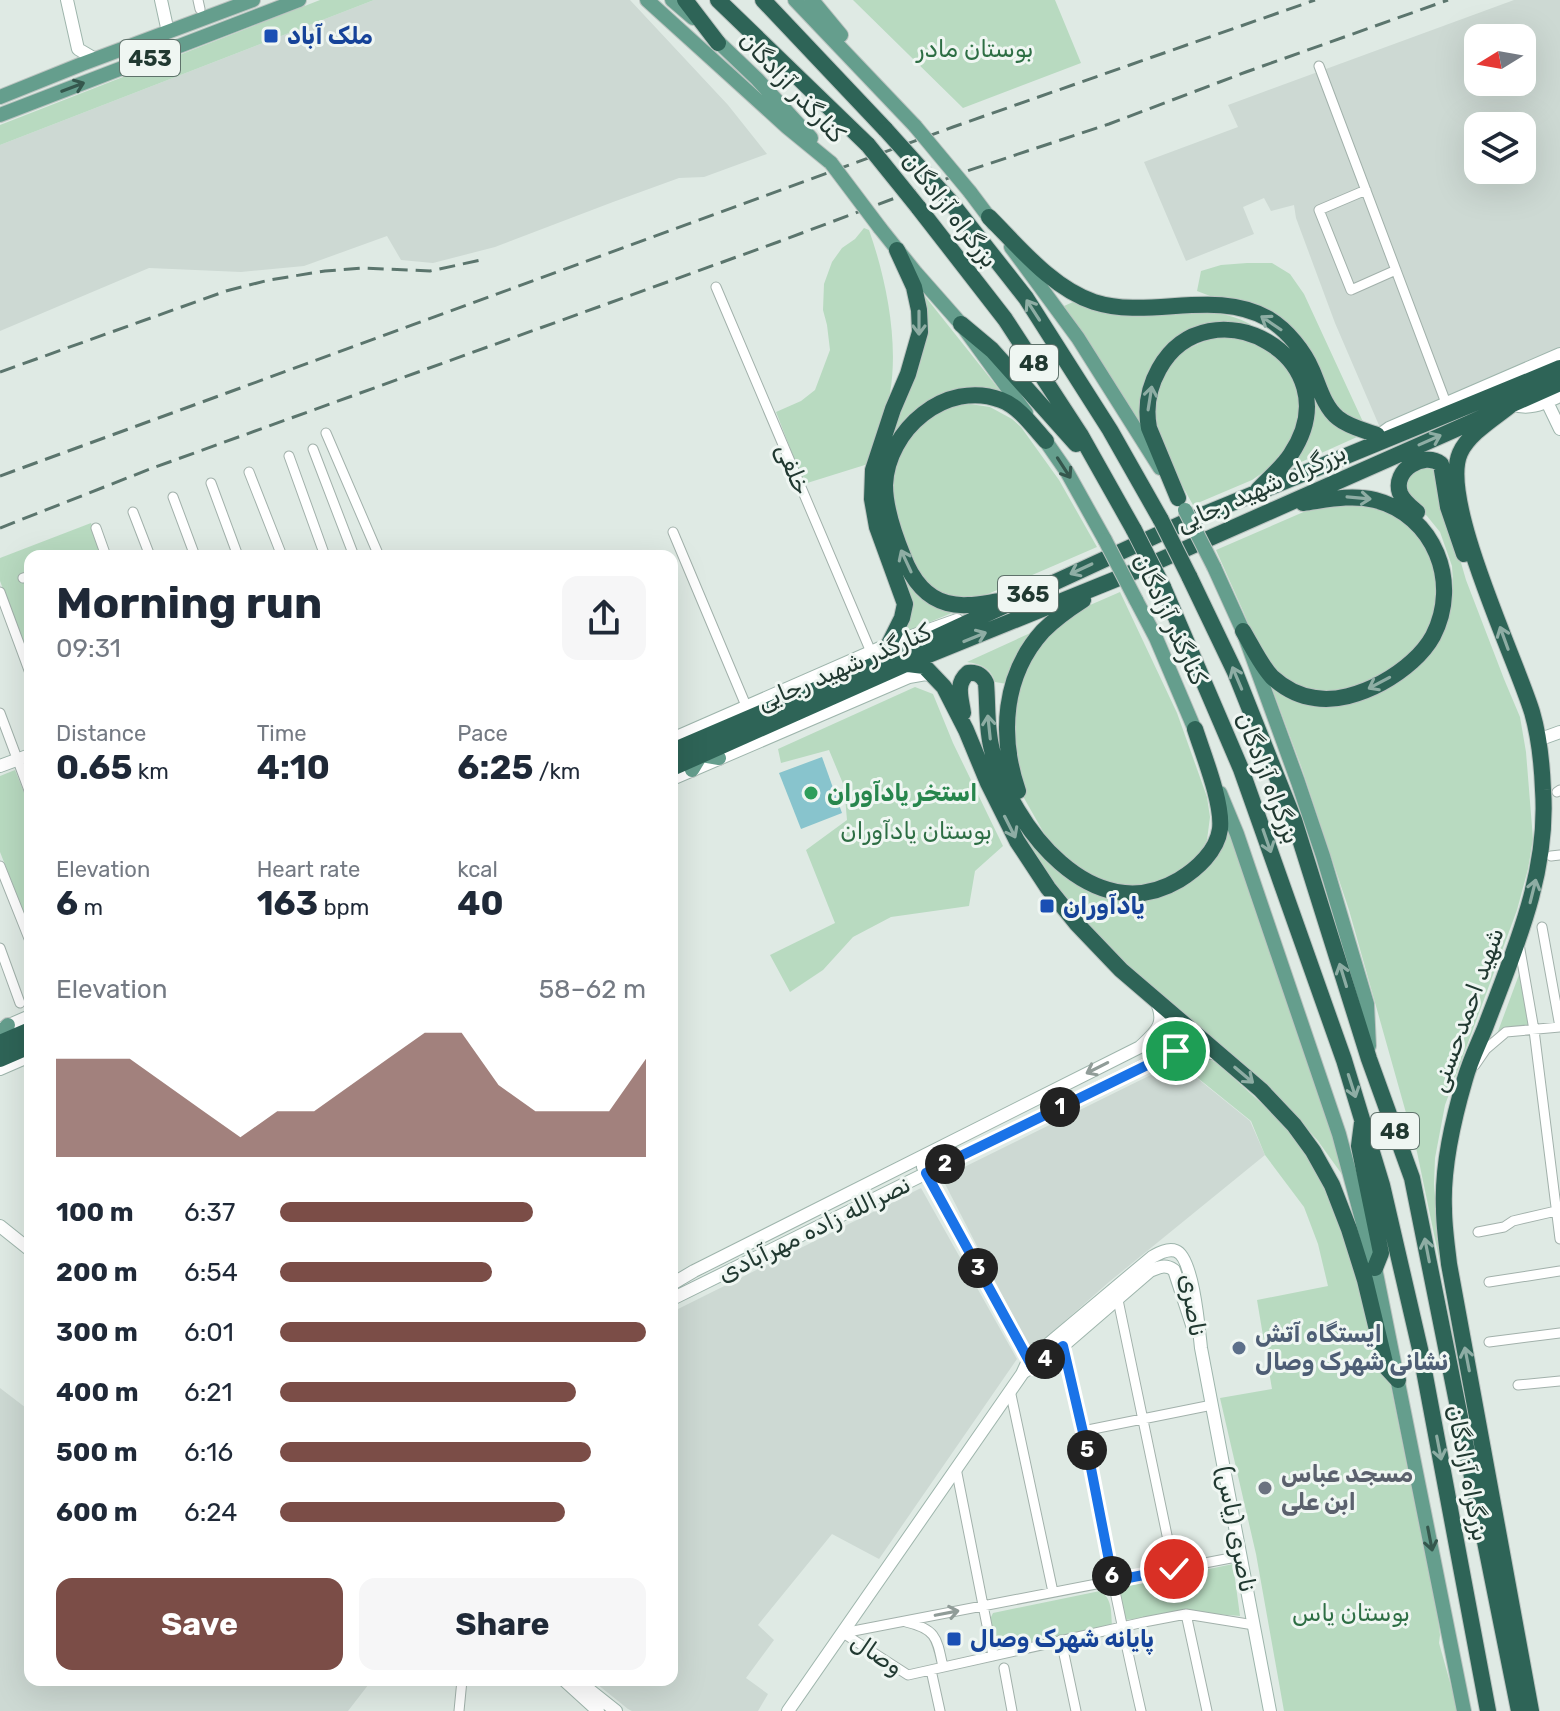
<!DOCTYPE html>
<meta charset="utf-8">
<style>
body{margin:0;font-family:Rubik,"Noto Sans Arabic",sans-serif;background:#f6f6f7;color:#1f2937;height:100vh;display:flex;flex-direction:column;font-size:30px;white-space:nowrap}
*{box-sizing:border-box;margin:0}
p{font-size:26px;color:#747a83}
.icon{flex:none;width:44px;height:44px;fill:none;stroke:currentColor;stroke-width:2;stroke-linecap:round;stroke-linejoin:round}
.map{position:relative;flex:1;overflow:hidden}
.details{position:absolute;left:24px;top:550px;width:654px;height:1136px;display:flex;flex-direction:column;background:#fff;border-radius:16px;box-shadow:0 8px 32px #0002}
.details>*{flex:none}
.needle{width:52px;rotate:259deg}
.controls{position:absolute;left:1464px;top:24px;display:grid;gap:16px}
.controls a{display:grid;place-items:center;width:72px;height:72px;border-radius:16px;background:#fff;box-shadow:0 8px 32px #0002;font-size:40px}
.pin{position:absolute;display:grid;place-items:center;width:68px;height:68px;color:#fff;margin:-34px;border:4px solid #fff;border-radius:50%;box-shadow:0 2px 8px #0007}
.km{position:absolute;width:40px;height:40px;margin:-20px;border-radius:50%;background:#222;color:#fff;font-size:22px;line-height:40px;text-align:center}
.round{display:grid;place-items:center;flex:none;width:84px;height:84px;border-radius:16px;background:#f6f6f7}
.summary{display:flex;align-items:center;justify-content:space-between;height:136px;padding:0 32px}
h1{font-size:44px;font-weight:700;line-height:60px}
.figures{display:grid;grid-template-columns:repeat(3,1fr);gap:12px;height:136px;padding:8px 32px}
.figures div{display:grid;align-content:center}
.figures b{font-size:34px;font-weight:700}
.figures small{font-size:22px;font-weight:400}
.figures p{font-size:22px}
.chart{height:224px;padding:16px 32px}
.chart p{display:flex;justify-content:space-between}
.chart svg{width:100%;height:144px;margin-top:8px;fill:#7b4d47;opacity:.7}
.primary-button{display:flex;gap:16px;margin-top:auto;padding:16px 32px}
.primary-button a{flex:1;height:92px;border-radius:16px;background:#7b4d47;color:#fff;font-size:32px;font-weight:700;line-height:92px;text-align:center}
.primary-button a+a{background:#f6f6f7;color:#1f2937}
ul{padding:0 32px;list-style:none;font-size:26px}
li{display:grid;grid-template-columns:128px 96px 1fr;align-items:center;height:60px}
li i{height:20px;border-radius:10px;background:#7b4d47}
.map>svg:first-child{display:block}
.built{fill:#cdd9d3;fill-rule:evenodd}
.green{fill:#b8dac0}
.water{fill:#88c4cd}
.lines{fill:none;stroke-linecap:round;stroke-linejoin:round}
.street-casing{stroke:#a2b1ab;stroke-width:11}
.secondary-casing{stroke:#9eb5ac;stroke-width:14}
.primary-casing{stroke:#bcc4c1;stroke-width:16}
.highway-casing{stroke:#bcc4c1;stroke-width:18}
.street{stroke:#fff;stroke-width:9}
.secondary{stroke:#fff;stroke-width:12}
.primary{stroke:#659e8d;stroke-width:14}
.highway{stroke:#2e6457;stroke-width:16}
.rail{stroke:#5b756d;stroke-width:3;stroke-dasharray:16 8;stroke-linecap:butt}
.primary-bridge-casing{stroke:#bcc4c1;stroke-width:16;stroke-linecap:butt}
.highway-bridge-casing{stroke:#bcc4c1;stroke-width:18;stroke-linecap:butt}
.primary-bridge{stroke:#659e8d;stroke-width:14}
.highway-bridge{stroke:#2e6457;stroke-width:16}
.oneway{stroke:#35574d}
.oneway2{stroke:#8eada4}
.oneway3{stroke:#909c98}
.route-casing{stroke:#fff;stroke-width:16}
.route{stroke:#1a73e8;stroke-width:10}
.transit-dot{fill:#1a4fb4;stroke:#eff6f2;stroke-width:3}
.leisure-dot{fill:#2e9e5b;stroke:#eff6f2;stroke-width:3}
.service-dot{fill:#5c6f8a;stroke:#eff6f2;stroke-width:3}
.worship-dot{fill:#6b7280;stroke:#eff6f2;stroke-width:3}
.labels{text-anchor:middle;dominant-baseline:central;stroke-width:6;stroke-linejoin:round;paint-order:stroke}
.shield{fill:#eff6f2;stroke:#5f726b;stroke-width:2}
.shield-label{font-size:22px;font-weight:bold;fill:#213931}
.transit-label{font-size:24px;font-weight:bold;fill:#164399;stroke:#eff6f2;text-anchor:start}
.park-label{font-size:24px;fill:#2d6e44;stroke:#eff6f2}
.street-label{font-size:24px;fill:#213931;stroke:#eff6f2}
.leisure-label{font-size:24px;font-weight:bold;fill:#27864d;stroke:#eff6f2;text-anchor:start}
.service-label{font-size:24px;font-weight:bold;fill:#4e5e75;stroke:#eff6f2;text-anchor:start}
.worship-label{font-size:24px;font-weight:bold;fill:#5b616d;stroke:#eff6f2;text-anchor:start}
</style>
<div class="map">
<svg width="1560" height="1711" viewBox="0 0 1560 1711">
<rect width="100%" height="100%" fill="#dfeae4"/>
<path class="built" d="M374 0H630L728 105 767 154 704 177 679 178 613 202 495 247 433 263 401 260 387 236 304 266 241 272 149 268 0 331V145Z
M1514 0H1560V351L1381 430 1335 323 1296 218 1294 205 1271 211 1264 198 1243 207 1254 234 1186 261 1144 162 1238 127 1228 105ZM1478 38H1522V82H1478ZM1478 126H1522V170H1478Z
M1177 1062 1250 1121 1265 1155 1109 1282 1031 1351 942 1178Z
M921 1188 1017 1359 879 1559 832 1534 758 1625 774 1640 746 1678 768 1694 758 1711H632L628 1709 592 1680H672V1312Z
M0 1388 30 1411V1680H372L348 1711H0Z"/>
<path class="green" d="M320 0H374L0 145V125Z
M853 0H1055L1081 63 963 108Z
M864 228 869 230C886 278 899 342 890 393 886 417 875 441 868 464L804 484 776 412 801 401 815 390 830 350 827 325 823 310 824 284 832 262 842 248 855 239Z
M1247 263H1272L1290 274 1304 294 1364 424 1337 410 1304 347 1218 299 1197 291 1201 271 1221 265Z
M920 290 1002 393C935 383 876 425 881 497 882 514 888 530 893 545 901 568 915 599 941 607 947 609 953 609 959 610L901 634C904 626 908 618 909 611 912 591 898 570 891 552 884 532 878 513 877 492 875 439 917 397 924 345 926 327 923 309 920 290Z
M1073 302C1090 309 1108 315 1127 316 1173 319 1211 300 1255 327L1198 330 1144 395 1160 462 1064 306Z
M1216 336H1237L1263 344 1290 369 1300 394 1298 423 1287 450 1271 467 1252 480 1193 505 1163 451 1153 414 1159 383 1165 368 1183 351Z
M1309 381 1366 433 1290 467Z
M970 404 990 407 1012 419 1021 427 1059 480 1097 547 981 597 955 600 924 583 898 528 891 480 895 460 916 425 947 406Z
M1417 468H1436L1444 504 1466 580 1504 679 1520 717 1526 752 1533 839 1528 869 1517 910 1445 1105 1435 1158 1434 1184 1441 1268 1417 1152 1349 910 1301 766 1269 680 1289 695 1378 689 1447 613 1453 583 1452 566 1440 532 1427 516 1408 498 1404 484Z
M1364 503C1376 507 1393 511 1403 519 1419 532 1426 545 1433 564 1443 589 1437 617 1423 639 1399 677 1314 713 1278 675 1261 658 1252 633 1243 611 1234 591 1225 570 1216 550L1322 504Z
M91 523 103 556H30V660L0 581V558Z
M1120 592 1177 713 1207 797 1210 817 1207 840 1199 855 1191 865 1164 882 1122 888 1081 871 1058 850 1045 835 1024 798 1014 764V694L1043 640 1074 612Z
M1037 630 1007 684 995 682C991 668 981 664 967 662Z
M915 687 933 694 953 743 1003 846 975 871 969 906 891 917 853 937 823 970 790 992 770 955 835 923 806 850 847 820 844 786 829 750 781 763 778 749Z
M15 770 30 807V928L0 852V776Z
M1000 787 1078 884 1096 893 1113 898 1162 894 1227 828 1326 1113 1346 1180 1318 1141 1272 1089 1102 944 1065 900 1030 850Z
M1520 972 1529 1026 1507 1028 1497 1034Z
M1200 1054 1218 1064 1282 1122 1297 1140 1330 1192 1389 1377 1438 1619 1440 1635 1439 1643 1458 1711H1284L1256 1554 1220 1398 1272 1389 1257 1300 1328 1286 1318 1244 1304 1207 1265 1155 1251 1121 1173 1058Z
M1233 1564 1240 1616 1190 1612 1125 1620 1118 1588Z
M1100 1591C1112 1598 1111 1611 1112 1625L1005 1647 996 1646 990 1619 993 1613Z"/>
<path class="water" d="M822 757 842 813 801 829 779 773Z"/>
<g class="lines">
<g class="street-casing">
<path id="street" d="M198 0 200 9
M1319 66 1446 403
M1366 190 1319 210 1351 290 1396 270
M716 287 871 652
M326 433 379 556
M313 449 354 556
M289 456 325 556
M249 472 282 556
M211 483 238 556
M173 497 195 556
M133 512 150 556
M96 528 106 556
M673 532 747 708
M23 578 30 576
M0 592 30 673
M0 713 30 793
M1557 792 1560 790
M1551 856 1560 855
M0 866 30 941
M1542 927 1560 1027
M1519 944 1534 1030 1560 1239
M0 948 20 1003
M1475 1065 1486 1049 1506 1032 1560 1027
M1478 1232 1504 1227 1513 1221 1556 1211
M1489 1282 1560 1271
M1118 1300 1174 1569
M1489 1342 1560 1333
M1063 1346C1091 1467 1113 1590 1141 1711
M1518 1385 1560 1381
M1010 1390 1053 1592
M1083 1431 1212 1405
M956 1468 993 1656
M1186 1614 1207 1711
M906 1622C937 1629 937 1639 943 1667
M843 1633 908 1675 1144 1622 1186 1614 1254 1625
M843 1633 1241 1556
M1061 1640 1076 1711
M1004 1668 1012 1711
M931 1670 940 1711
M459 1711 462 1680"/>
</g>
<g class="secondary-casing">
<path id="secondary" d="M67 0 78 49 95 59
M161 0 168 32
M1547 402 1560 429
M1512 404C1529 411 1544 403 1560 396
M1371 441 1389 428 1560 354
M672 739 889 644 957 620
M1538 740 1560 732
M0 766 30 755
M672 779 909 677 926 674 935 677
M0 1029 30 1016
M0 1069 30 1056
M923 1167 1031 1365
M0 1226 30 1250
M672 1284 694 1271 1140 1047C1156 1032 1167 1024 1156 1001
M672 1299 1161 1057C1181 1049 1197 1050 1218 1054
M1024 1372 1063 1346 1150 1271C1159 1267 1165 1264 1174 1270L1193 1328
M564 1680 598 1711
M577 1680 616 1711
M788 1711 1022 1374 1028 1361 1152 1257C1159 1253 1168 1248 1176 1251 1193 1257 1199 1330 1201 1348L1270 1711"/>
</g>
<g class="primary-casing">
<path id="primary" d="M647 0 787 127 831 163
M672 0 693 18
M795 0 915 126
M812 0 841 35
M711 35 757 79 811 138
M0 97 82 64 253 0
M0 115 299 0
M970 192 994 224
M880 228 916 273 961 324 1026 413
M1011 247 1078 338 1160 468
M1040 433 1067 472 1105 540
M1214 567 1243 631 1298 782 1323 856 1367 1004 1369 1046
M1136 600 1156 638 1198 737
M692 770 701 755 719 758
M1220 793 1237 834 1339 1134 1375 1268 1464 1711
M0 1033 8 1025"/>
</g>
<g class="highway-casing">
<path id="highway" d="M685 0 718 43
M718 0 868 145
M763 0 886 130
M949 200 1026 298 1110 430 1161 520
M918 207 1005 319 1080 434 1134 530
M989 217C1019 247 1052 288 1094 302 1151 320 1214 288 1269 319 1287 330 1304 351 1312 370 1319 386 1324 407 1338 418 1349 427 1364 430 1377 435
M961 324 992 350 1076 444
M1512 404C1495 418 1469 433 1460 453 1439 500 1516 659 1532 712 1539 736 1542 764 1543 790 1549 874 1514 951 1485 1028 1478 1045 1470 1061 1465 1079 1453 1120 1442 1166 1444 1209 1444 1227 1447 1246 1449 1264L1531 1711
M1178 498 1149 428C1145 407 1149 387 1159 369 1208 280 1355 357 1291 454 1283 467 1269 478 1258 490
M1417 512C1410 506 1403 501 1400 493 1392 470 1424 451 1441 464L1448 507 1464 554
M1189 576 1235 672 1294 820 1369 1059 1412 1178 1519 1711
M1163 587 1241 769 1344 1060 1382 1185 1420 1349 1488 1711
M1001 601C984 603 964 608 947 603 924 597 911 577 903 556 894 534 885 509 885 485 887 430 946 379 1001 400 1020 407 1033 427 1046 441
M1243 631C1252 646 1260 664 1272 677 1284 688 1299 696 1315 698 1355 705 1414 671 1433 636 1461 582 1434 515 1375 500 1351 494 1326 500 1303 503
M889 644 902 618 905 604 877 527 872 499 873 470 893 409 908 374 920 332 919 310 914 287 897 250
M908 664 924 666 944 687 966 730 988 783 1017 841 1048 888 1077 924 1121 970 1261 1090 1294 1125 1313 1151 1332 1185 1349 1229 1365 1280 1386 1367 1398 1380
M963 713C961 698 955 684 968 673 977 672 982 675 986 683 988 706 986 728 992 750 1011 826 1093 931 1179 880 1197 869 1217 851 1220 829 1223 803 1203 754 1195 729
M672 751 902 653 1183 523 1560 368
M672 768 906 664 1131 573 1560 383
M1018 791C999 736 1003 675 1043 631 1055 619 1069 609 1083 600
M0 1043 30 1030
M0 1059 30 1046
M1362 1123 1359 1146 1381 1253 1375 1268"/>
</g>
<use href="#street" class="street"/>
<use href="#secondary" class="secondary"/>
<use href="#primary" class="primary"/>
<use href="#highway" class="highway"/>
<path class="rail" d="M0 372 226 291 269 280 325 271 364 268 430 271 481 260
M0 476 953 127 1315 0
M0 528 150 469 778 242 967 171 1109 124 1246 72 1448 0"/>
<g class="primary-bridge-casing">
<path id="primary-bridge" d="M915 126 970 192
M831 163 880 228
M1185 510 1214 567
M1105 540 1136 600"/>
</g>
<g class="highway-bridge-casing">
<path id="highway-bridge" d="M886 130 949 200
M868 145 918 207
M1161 520 1189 576
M1134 530 1163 587"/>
</g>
<use href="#primary-bridge" class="primary-bridge"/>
<use href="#highway-bridge" class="highway-bridge"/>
</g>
<defs><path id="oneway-shaft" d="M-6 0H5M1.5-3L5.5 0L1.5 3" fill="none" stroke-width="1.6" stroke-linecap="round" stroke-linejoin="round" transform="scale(2)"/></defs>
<g class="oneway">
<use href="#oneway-shaft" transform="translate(73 87) rotate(-21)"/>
<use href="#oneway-shaft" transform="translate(1064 468) rotate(57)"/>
<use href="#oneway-shaft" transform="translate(1430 1539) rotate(79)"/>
</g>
<g class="oneway2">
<use href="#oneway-shaft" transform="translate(1033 310) rotate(-123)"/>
<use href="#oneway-shaft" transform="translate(919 323) rotate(90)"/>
<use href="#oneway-shaft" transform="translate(1271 323) rotate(-146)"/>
<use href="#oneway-shaft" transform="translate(1150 398) rotate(-81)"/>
<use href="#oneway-shaft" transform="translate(1430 440) rotate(-24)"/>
<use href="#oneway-shaft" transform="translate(1359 498) rotate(5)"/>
<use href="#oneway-shaft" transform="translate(906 561) rotate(-115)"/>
<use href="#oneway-shaft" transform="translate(1081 569) rotate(155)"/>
<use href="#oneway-shaft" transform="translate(975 637) rotate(-22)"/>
<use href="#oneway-shaft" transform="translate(1504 638) rotate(-110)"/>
<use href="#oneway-shaft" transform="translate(1237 678) rotate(-113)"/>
<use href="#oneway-shaft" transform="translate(1379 683) rotate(152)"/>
<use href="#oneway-shaft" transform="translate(989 727) rotate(-96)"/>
<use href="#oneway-shaft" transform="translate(1010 827) rotate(63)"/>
<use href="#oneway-shaft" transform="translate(1267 841) rotate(71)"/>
<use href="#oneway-shaft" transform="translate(1533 891) rotate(-76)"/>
<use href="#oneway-shaft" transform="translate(1343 975) rotate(-107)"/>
<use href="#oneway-shaft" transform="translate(1244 1075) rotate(40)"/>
<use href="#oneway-shaft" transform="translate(1352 1086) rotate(72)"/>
<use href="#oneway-shaft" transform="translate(1427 1250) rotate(-101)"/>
<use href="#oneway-shaft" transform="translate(1467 1359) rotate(-101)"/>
<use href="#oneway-shaft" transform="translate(1439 1448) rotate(79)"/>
</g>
<g class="oneway3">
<use href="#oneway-shaft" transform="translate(1097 1068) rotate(153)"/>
<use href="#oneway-shaft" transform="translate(947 1613) rotate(-11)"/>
</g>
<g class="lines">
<g class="route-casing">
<path id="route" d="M1174 1569 1113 1581 1089 1458 1063 1346 1033 1368 926 1173 1176 1051"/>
</g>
<use href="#route" class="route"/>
</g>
<g class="transit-dot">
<rect x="263" y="28" width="16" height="16" rx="4"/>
<rect x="1039" y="898" width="16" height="16" rx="4"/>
<rect x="946" y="1631" width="16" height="16" rx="4"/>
</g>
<circle class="leisure-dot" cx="811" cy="793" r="8"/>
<circle class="service-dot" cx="1239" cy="1348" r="8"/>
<circle class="worship-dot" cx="1265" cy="1488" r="8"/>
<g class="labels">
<g class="shield">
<rect x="120" y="40" width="60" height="36" rx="6"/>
<rect x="1010" y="345" width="48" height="36" rx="6"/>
<rect x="998" y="576" width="60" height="36" rx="6"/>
<rect x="1371" y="1113" width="48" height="36" rx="6"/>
</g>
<g class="shield-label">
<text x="150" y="58">453</text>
<text x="1034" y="363">48</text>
<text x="1028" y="594">365</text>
<text x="1395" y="1131">48</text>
</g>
<g class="transit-label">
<text x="287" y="36">ملک آباد</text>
<text x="1063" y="906">یادآوران</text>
<text x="970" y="1639">پایانه شهرک وصال</text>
</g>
<g class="park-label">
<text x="975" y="49">بوستان مادر</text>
<text x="916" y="831">بوستان یادآوران</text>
<text x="1351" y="1613">بوستان یاس</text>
</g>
<g class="street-label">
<text transform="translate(792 87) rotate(47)">کنارگذر آزادگان</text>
<text transform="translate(950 210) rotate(52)">بزرگراه آزادگان</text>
<text transform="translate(793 469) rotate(67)">خلفی</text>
<text transform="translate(1261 488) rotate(-24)">بزرگراه شهید رجایی</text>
<text transform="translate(1170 619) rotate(65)">کنارگذر آزادگان</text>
<text transform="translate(844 667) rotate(-23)">کنارگذر شهید رجایی</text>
<text transform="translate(1268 778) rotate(69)">بزرگراه آزادگان</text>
<text transform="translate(1467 1010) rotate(-70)">شهید احمدحسنی</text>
<text transform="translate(814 1229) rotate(-26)">نصرالله زاده مهرآبادی</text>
<text transform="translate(1193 1305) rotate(81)">ناصری</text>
<text transform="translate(1468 1473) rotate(79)">بزرگراه آزادگان</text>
<text transform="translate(1236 1529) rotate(79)">ناصری (یاس)</text>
<text transform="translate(877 1654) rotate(34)">وصال</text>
</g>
<g class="leisure-label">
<text x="827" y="793">استخر یادآوران</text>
</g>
<g class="service-label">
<text x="1255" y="1334">ایستگاه آتش<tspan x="1255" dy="28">نشانی شهرک وصال</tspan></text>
</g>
<g class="worship-label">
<text x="1281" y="1474">مسجد عباس<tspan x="1281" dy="28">ابن علی</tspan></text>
</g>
</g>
</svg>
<div class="controls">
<a><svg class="needle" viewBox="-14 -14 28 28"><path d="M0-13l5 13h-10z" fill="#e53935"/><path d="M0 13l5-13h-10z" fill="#747a83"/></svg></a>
<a><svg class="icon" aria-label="layers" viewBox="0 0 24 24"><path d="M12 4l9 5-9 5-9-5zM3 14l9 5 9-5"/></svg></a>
</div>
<div class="pin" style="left:1176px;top:1051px;background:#1e9e55"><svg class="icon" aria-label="arrive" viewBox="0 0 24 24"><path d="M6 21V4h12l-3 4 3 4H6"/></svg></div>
<div class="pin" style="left:1174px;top:1569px;background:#d93025"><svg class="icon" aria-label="check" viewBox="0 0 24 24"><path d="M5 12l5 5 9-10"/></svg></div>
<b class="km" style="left:1060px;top:1107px">1</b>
<b class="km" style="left:945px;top:1164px">2</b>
<b class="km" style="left:978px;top:1268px">3</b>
<b class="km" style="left:1045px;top:1359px">4</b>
<b class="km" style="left:1087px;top:1450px">5</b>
<b class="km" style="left:1112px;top:1576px">6</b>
<section class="details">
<div class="summary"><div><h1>Morning run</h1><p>09:31</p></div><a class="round"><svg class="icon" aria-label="share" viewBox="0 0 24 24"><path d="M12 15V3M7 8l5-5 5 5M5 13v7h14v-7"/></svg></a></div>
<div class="figures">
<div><p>Distance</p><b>0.65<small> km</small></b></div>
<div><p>Time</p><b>4:10</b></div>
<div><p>Pace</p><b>6:25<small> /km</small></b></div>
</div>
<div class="figures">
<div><p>Elevation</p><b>6<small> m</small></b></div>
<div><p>Heart rate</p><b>163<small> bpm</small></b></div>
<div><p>kcal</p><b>40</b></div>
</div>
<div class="chart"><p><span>Elevation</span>58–62 m</p>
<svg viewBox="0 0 160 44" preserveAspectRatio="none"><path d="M0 44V14L10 14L20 14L30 22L40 30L50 38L60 30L70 30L80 22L90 14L100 6L110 6L120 22L130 30L140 30L150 30L160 14V44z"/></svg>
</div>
<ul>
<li><b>100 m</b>6:37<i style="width:69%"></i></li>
<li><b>200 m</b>6:54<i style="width:58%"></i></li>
<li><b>300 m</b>6:01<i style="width:100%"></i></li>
<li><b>400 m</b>6:21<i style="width:81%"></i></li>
<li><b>500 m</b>6:16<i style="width:85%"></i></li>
<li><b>600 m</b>6:24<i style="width:78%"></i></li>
</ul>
<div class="primary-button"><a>Save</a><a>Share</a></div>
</section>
</div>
